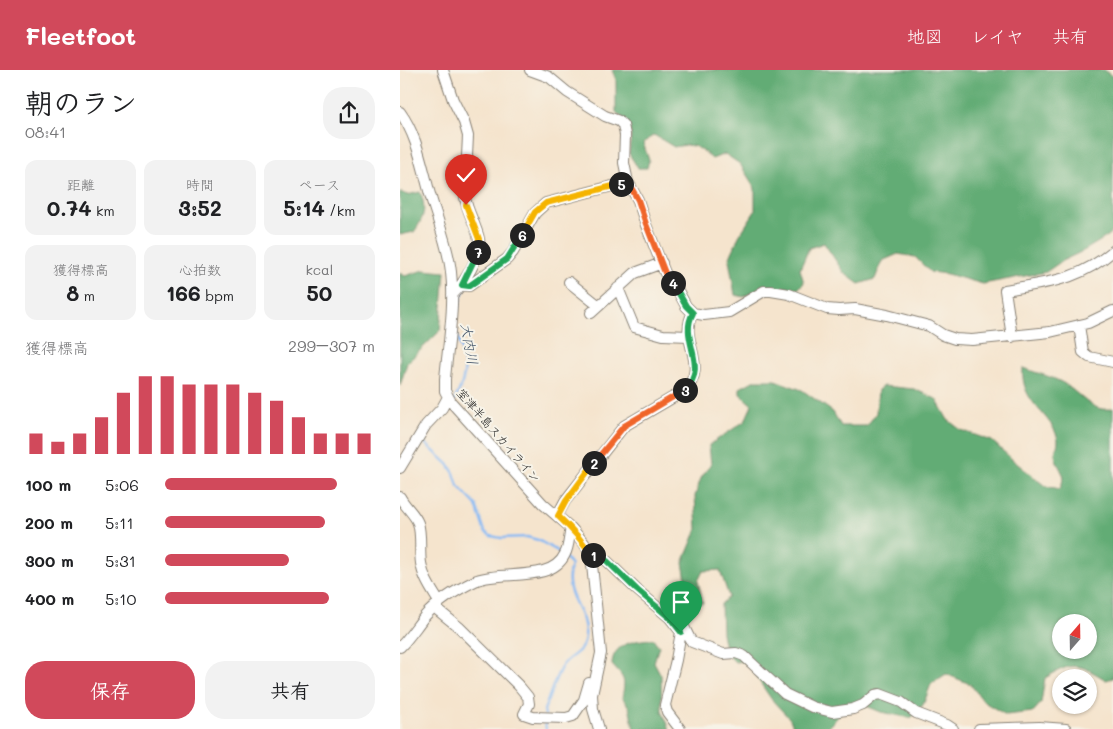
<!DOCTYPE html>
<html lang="ja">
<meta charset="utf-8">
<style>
body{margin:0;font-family:Mali,"Klee One",sans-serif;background:#f2f2f2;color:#202124;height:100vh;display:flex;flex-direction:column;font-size:19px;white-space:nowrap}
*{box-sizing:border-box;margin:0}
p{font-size:16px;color:#757577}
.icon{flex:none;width:28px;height:28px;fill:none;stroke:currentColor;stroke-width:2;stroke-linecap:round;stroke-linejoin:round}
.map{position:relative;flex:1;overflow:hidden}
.sheet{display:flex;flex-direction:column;background:#fff;width:400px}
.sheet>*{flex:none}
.needle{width:32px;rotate:20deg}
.tools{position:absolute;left:652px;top:544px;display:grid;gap:10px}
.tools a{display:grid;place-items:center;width:45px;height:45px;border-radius:50%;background:#fff;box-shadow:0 1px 4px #0004;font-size:25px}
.pin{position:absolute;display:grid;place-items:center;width:42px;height:42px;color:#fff;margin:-51px -21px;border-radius:50% 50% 50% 0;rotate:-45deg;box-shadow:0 0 5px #0007}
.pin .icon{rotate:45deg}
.km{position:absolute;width:25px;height:25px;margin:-12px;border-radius:50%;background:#222;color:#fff;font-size:14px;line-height:25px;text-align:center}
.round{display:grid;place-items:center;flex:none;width:52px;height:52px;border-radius:20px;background:#f2f2f2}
.head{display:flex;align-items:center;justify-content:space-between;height:85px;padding:0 25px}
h1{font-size:28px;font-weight:800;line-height:38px}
.stats{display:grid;grid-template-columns:repeat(3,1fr);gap:8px;height:85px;padding:5px 25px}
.stats div{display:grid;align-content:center;border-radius:12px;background:#f2f2f2;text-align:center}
.stats b{font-size:21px;font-weight:800}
.stats small{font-size:14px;font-weight:400}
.stats p{font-size:14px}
.chart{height:140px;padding:10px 25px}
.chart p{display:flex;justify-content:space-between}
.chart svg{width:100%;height:90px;margin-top:5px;stroke:#d1495b;stroke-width:6}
.action{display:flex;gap:10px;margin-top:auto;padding:10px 25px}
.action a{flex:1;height:58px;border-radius:20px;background:#d1495b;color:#fff;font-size:20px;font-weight:800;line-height:58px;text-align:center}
.action a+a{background:#f2f2f2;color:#202124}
ul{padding:0 25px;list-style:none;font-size:16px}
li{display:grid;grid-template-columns:80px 60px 1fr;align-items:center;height:38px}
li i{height:12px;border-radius:6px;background:#d1495b}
header{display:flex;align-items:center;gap:30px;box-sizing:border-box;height:70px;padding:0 25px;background:#d1495b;color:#fff}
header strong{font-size:24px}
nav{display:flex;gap:28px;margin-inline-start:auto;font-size:18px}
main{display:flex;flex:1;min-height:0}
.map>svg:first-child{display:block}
.forest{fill:#62ac75;stroke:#3f6448;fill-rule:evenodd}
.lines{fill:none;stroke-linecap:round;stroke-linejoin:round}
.stream{stroke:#87baf4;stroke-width:2.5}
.minor-casing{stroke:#888074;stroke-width:12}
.minor{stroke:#fff;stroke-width:10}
.split-1-casing{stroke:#fff;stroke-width:10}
.split-2-casing{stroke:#fff;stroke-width:10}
.split-3-casing{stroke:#fff;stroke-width:10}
.split-4-casing{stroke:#fff;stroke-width:10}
.split-5-casing{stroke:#fff;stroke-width:10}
.split-6-casing{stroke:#fff;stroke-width:10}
.split-7-casing{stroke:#fff;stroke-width:10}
.split-8-casing{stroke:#fff;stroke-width:10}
.split-1{stroke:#22a559;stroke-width:6}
.split-2{stroke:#f5b400;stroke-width:6}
.split-3{stroke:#f0652b;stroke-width:6}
.split-4{stroke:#22a559;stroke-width:6}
.split-5{stroke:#f0652b;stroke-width:6}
.split-6{stroke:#f5b400;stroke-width:6}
.split-7{stroke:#22a559;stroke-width:6}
.split-8{stroke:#f5b400;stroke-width:6}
.labels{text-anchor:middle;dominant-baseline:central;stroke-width:4;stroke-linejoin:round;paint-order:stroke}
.street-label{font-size:12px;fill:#1c1c1c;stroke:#f7f3e8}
.water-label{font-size:14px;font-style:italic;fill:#415368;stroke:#f7f3e8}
</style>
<header>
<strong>Fleetfoot</strong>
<nav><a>地図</a><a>レイヤ</a><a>共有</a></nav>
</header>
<main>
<section class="sheet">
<div class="head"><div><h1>朝のラン</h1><p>08:41</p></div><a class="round"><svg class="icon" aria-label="share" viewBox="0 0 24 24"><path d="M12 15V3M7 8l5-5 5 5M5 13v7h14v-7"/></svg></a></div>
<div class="stats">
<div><p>距離</p><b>0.74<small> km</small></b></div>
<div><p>時間</p><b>3:52</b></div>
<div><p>ペース</p><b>5:14<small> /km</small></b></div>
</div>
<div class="stats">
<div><p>獲得標高</p><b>8<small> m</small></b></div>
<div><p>心拍数</p><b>166<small> bpm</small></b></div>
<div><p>kcal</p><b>50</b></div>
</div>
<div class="chart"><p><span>獲得標高</span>299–307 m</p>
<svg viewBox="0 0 160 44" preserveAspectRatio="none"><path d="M5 44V34M15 44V38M25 44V34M35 44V26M45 44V14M55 44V6M65 44V6M75 44V10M85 44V10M95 44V10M105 44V14M115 44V18M125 44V26M135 44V34M145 44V34M155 44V34"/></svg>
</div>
<ul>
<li><b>100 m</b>5:06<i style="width:82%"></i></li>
<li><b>200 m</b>5:11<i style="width:76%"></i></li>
<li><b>300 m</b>5:31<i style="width:59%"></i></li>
<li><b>400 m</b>5:10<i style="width:78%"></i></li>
</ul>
<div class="action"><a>保存</a><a>共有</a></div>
</section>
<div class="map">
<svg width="713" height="659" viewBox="0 0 713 659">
<rect width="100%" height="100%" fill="#f7f3e8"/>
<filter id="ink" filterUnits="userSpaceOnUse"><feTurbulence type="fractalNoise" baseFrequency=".02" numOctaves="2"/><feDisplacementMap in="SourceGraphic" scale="10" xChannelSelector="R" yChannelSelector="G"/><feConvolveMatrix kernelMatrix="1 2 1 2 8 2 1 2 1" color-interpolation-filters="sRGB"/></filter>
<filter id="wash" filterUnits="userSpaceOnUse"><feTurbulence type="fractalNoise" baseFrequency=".0096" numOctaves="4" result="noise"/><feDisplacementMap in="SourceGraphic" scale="20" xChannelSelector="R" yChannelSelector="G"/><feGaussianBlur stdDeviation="1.12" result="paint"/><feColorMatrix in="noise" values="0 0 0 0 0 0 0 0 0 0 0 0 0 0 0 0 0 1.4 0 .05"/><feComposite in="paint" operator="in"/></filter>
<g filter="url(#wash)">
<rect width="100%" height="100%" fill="#f5e4cd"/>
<path class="forest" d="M212 0H704L713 7V160L708 166 685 180 662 191 646 202 583 214 547 204 530 202 515 187 498 184 482 191 475 209 459 214 444 203 424 173 409 178 400 199 404 213 398 219C375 217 364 214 344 227L335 225 329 190 339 166 355 141V118L340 94 325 84 312 89C298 76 293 73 274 77L254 65 243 73 249 90 247 98H238L229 84 231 67 229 55 216 42V10Z
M0 122 7 125 20 122C27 138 24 148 14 162L0 165Z
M24 200 45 202 40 261 7 293 0 316V203L5 206Z
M623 298C636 303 651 306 663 313 679 322 693 345 713 338V608L706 610C678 593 674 591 645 608L641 633 633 642 606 645 584 632 570 614 546 604 531 614 523 635 511 648 481 642 459 633 445 636 436 649 426 659H394L390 649 372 630 357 608 352 596 342 591 335 592 326 583 322 563 321 534 329 527 320 500 303 501 298 511 303 533H297L286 509 283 493 297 459 295 426 301 408 311 394 309 375 345 351 352 335 340 324V318L355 310H375L402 320 433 342 441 356H467L476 343 478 320 483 316 514 319 536 329 548 350 561 360 592 371 614 391 645 416 660 419 664 407C662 401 656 392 655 385 655 379 660 373 657 366 648 341 620 332 623 298ZM661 552H689V580H661Z
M253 569 259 576 254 592 261 605 262 641 270 659H234L229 637 222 627C226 609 224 608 212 595 212 573 236 570 253 569Z"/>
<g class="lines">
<path class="stream" d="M56 245 61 227 65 218
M54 331C70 302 66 290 55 261
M34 353 51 336
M23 367 22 370 28 376 48 394 54 403 58 416 76 435 85 462 91 466 101 468 127 467 138 470 161 483
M145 645 144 640C150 626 154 609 162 596 170 584 184 584 185 566 187 539 161 526 171 495L165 487
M145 651 146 659"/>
</g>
</g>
<g filter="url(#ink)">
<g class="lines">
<g class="minor-casing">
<path id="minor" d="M43 0 53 30 64 52 68 66 65 127C67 142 76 154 79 169 82 185 64 214 52 225
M130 0 149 7 167 22 205 46 219 51 223 55 225 65 224 93 228 112 238 130 246 155 265 203 276 217 286 236 293 243 304 245 329 242 364 221H371L389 224 427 239 439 240 455 239 487 245 529 256 543 265 555 269 572 270 650 262 688 253 713 241
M0 42C16 64 21 91 28 117 35 145 48 173 51 202 55 237 48 274 45 309V321L51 332 143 434 171 458 184 473 191 485 201 583 192 625 193 639 199 659
M169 212 199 236
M62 215 69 216 107 189 113 182 135 143 146 133 228 112
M218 218 234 257 263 265 289 266
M191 243 235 203 262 193
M679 255 683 282 689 287 713 292
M612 267 605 220C649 212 678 211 713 181
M0 398 26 355 42 338 48 327
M0 427C5 437 14 443 18 453 22 466 19 480 21 493 23 508 32 520 39 532
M157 446 165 431 224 356 284 321C311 295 277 270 293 243
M191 485H198L207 491 237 520 270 548 281 562 276 590 265 635 267 642 280 659
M34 537 60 558 119 616 128 627 129 634 124 644 133 647 166 648 173 646 184 630 189 613
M270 548C286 551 284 561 292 572L323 584 336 583 344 586 385 624 412 637 432 642 453 639 463 635 475 625 480 624 501 632 516 643 547 655 553 659
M0 577C9 568 16 557 24 547 38 531 58 519 77 510 103 500 152 513 165 484 169 477 169 466 171 458
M579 659 639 657 666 659"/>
</g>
<use href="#minor" class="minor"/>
</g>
</g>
<g class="lines" filter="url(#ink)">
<g class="split-1-casing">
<path id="split-1" d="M193 485H198L207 491 237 520 270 548 281 562"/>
</g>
<g class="split-2-casing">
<path id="split-2" d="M193 485H191C182 469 171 458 158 446L166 431 194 393"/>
</g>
<g class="split-3-casing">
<path id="split-3" d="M194 393 224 356 285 320"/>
</g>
<g class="split-4-casing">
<path id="split-4" d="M273 213 286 236 293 243C278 269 310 295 285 320"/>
</g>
<g class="split-5-casing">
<path id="split-5" d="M221 114 228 112 238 130 246 154 265 203 273 213"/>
</g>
<g class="split-6-casing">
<path id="split-6" d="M122 165 135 142 146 133 221 114"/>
</g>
<g class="split-7-casing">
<path id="split-7" d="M78 182 62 215 69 216 107 189 122 165"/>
</g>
<g class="split-8-casing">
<path id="split-8" d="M66 135 79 169 78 182"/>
</g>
<use href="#split-1" class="split-1"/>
<use href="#split-2" class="split-2"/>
<use href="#split-3" class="split-3"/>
<use href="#split-4" class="split-4"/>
<use href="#split-5" class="split-5"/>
<use href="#split-6" class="split-6"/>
<use href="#split-7" class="split-7"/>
<use href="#split-8" class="split-8"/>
</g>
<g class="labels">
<g class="street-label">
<text transform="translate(99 365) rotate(49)">室津半島スカイライン</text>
</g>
<g class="water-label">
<text transform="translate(70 274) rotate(80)">大内川</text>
</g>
</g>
</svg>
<div class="tools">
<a><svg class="needle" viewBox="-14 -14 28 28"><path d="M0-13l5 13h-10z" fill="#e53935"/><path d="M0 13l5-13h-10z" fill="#757577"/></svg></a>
<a><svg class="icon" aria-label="layers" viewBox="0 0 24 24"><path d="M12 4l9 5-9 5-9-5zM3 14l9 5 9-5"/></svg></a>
</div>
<div class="pin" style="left:281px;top:562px;background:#1e9e55"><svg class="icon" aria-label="arrive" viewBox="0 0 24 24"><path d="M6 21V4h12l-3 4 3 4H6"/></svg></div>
<div class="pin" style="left:66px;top:135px;background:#d93025"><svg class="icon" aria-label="check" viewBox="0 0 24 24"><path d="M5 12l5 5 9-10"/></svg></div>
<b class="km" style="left:193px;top:485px">1</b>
<b class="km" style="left:194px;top:393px">2</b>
<b class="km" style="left:285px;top:320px">3</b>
<b class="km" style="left:273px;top:213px">4</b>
<b class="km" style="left:221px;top:114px">5</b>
<b class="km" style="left:122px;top:165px">6</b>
<b class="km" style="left:78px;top:182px">7</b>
</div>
</main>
